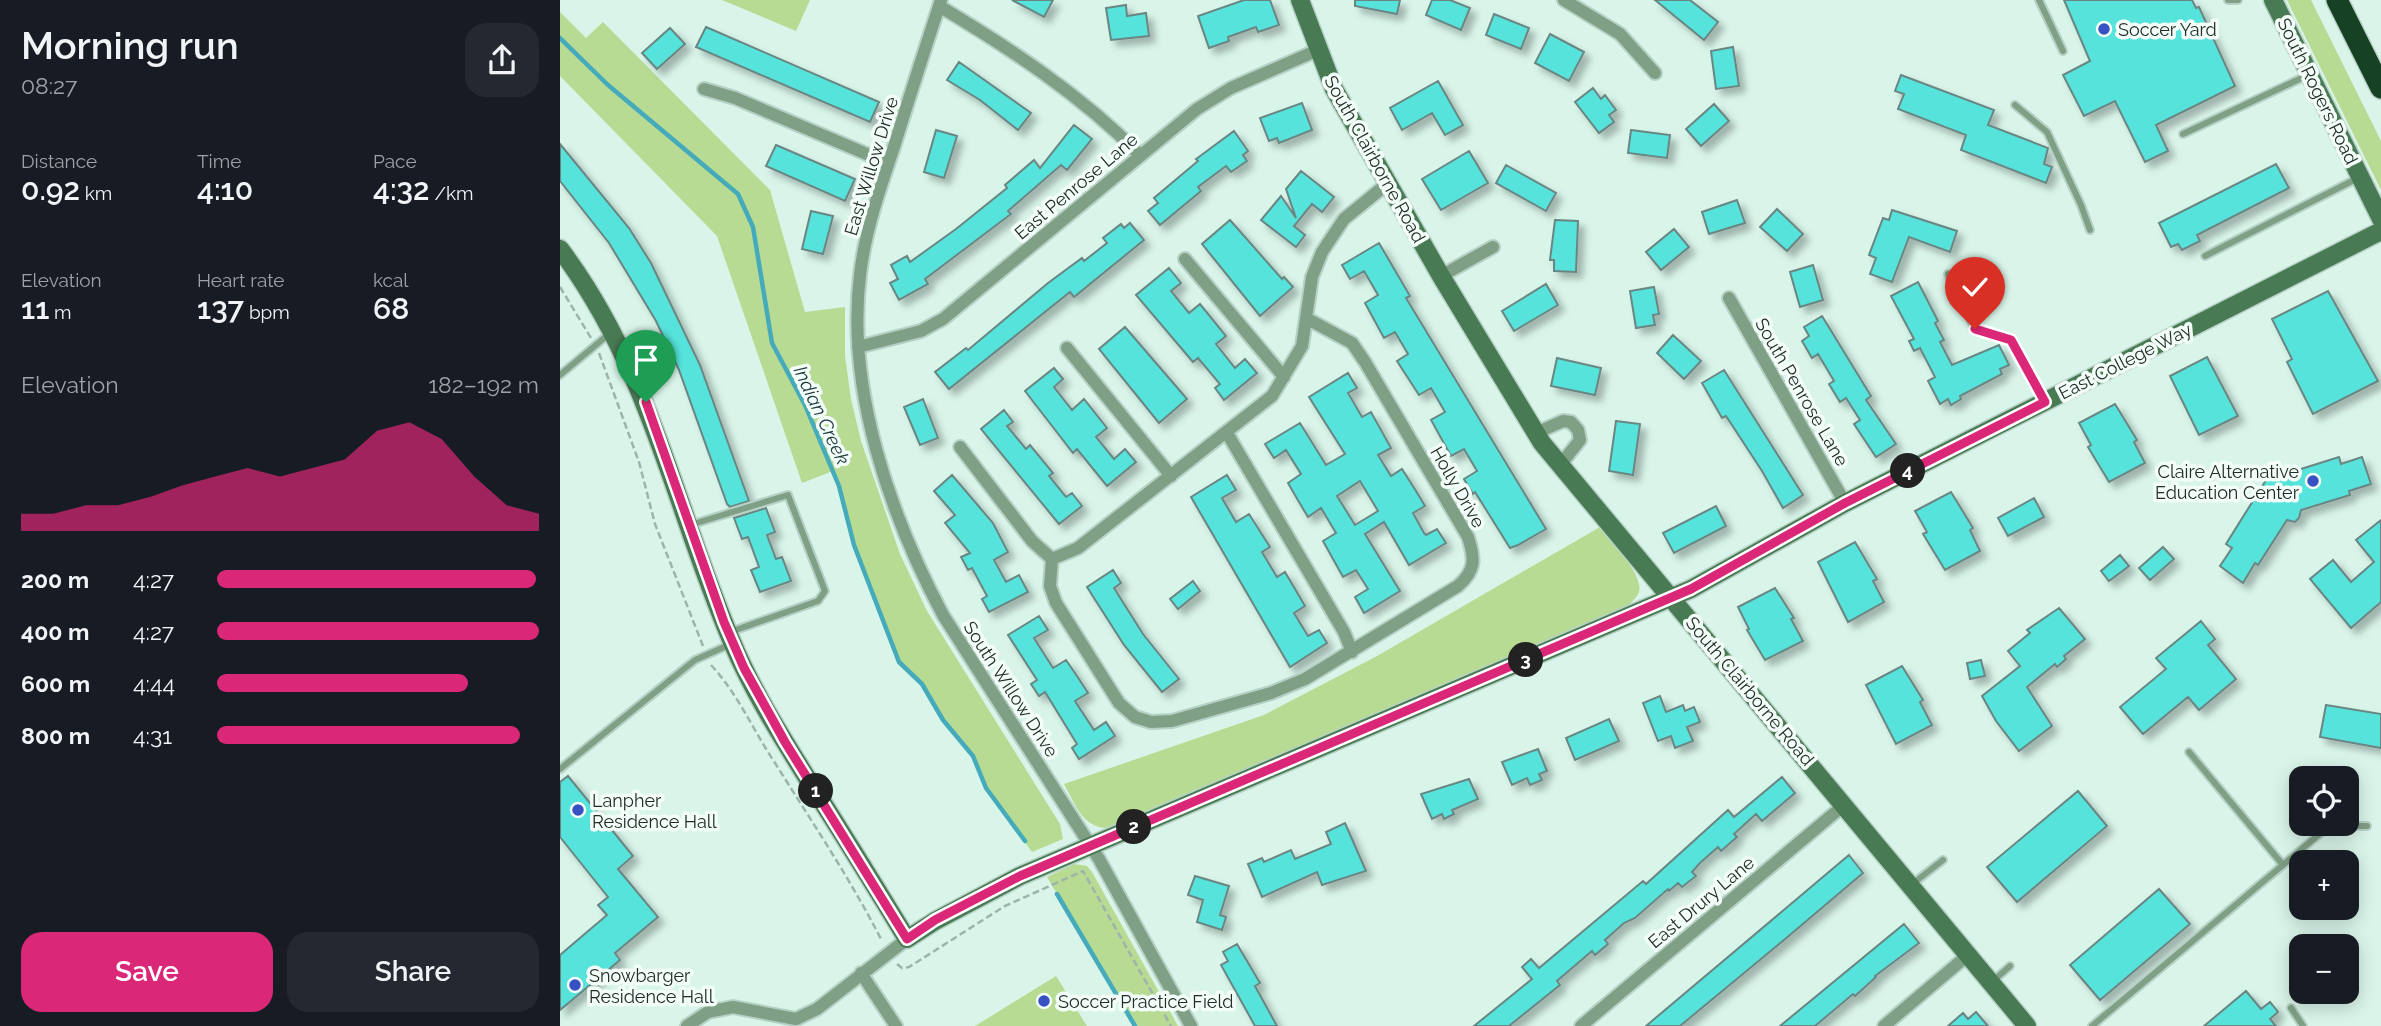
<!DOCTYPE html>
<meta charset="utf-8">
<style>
body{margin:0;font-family:Raleway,sans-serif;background:#242831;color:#f1f3f6;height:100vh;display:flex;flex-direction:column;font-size:26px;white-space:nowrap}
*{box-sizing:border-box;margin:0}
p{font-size:23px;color:#9ea1a6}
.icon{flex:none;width:38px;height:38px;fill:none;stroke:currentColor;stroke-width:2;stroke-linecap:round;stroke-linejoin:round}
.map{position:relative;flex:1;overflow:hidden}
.details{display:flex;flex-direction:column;background:#171b24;width:560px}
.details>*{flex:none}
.tools{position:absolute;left:1729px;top:766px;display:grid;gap:14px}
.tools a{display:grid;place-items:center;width:70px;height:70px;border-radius:14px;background:#171b24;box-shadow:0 4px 18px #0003;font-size:35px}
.pin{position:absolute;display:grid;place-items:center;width:60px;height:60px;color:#fff;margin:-72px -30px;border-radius:50% 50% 50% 0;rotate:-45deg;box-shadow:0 0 7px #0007}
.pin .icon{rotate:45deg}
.km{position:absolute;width:35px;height:35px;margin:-18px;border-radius:50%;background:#222;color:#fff;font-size:19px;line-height:35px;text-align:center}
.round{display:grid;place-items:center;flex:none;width:74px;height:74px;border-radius:21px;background:#242831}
.overview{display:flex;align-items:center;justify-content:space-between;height:119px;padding:0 21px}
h1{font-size:38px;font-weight:600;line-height:52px}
.stats{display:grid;grid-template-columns:repeat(3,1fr);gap:10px;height:119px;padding:7px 21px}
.stats div{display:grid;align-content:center}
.stats b{font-size:30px;font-weight:600}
.stats small{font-size:19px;font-weight:400}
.stats p{font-size:19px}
.chart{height:196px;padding:14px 21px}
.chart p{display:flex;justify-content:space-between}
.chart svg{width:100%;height:126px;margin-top:7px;fill:#db2777;opacity:.7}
.cta{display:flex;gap:14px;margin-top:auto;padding:14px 21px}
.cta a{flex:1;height:80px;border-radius:21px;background:#db2777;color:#fff;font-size:28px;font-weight:600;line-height:80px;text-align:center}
.cta a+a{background:#242831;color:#f1f3f6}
ul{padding:0 21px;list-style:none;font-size:23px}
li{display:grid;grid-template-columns:112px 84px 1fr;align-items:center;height:52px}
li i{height:18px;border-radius:9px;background:#db2777}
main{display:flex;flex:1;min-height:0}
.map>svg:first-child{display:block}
.green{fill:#b7db93}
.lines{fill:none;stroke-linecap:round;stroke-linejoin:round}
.stream{stroke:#45abbb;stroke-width:4.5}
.building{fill:#57e3db;stroke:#698683;stroke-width:2;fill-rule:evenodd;filter:url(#shadow)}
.lane-casing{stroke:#b8d1c7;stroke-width:10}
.street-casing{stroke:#b8d1c7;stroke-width:16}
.secondary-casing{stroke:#b8d1c7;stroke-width:21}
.highway-casing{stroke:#b8d1c7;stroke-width:24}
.path{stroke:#9db4ab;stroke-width:2.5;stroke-dasharray:7 3.5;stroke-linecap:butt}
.lane{stroke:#7fa085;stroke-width:6}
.street{stroke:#7fa085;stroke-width:12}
.secondary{stroke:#487a53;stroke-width:18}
.highway{stroke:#164122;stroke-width:21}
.route-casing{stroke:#fff;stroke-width:14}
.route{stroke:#db2777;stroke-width:9}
.poi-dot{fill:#3751c2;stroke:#f3fef9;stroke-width:2.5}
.labels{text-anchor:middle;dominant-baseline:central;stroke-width:7;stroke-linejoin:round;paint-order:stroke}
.poi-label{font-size:18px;fill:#232e2a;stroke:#f3fef9;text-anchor:start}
.street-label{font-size:18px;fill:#232e2a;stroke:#f3fef9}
.water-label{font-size:19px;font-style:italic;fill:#21393d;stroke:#f3fef9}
</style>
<main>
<section class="details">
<div class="overview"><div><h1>Morning run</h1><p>08:27</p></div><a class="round"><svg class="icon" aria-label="share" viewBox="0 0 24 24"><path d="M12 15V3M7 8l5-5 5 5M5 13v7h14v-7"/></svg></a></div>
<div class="stats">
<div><p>Distance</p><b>0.92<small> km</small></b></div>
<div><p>Time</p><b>4:10</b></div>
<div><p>Pace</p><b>4:32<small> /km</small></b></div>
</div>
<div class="stats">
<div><p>Elevation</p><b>11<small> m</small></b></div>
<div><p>Heart rate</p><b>137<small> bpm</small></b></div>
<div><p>kcal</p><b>68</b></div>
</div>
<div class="chart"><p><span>Elevation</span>182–192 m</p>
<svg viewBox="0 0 160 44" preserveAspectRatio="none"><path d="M0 44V38L10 38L20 35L30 35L40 32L50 28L60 25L70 22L80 25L90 22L100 19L110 9L120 6L130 12L140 25L150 35L160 38V44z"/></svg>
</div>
<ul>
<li><b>200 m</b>4:27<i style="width:99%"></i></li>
<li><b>400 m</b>4:27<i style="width:100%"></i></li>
<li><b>600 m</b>4:44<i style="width:78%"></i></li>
<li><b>800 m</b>4:31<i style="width:94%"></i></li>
</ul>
<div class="cta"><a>Save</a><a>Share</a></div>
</section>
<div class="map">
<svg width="1821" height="1026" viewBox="0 0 1821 1026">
<defs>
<filter id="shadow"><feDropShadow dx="6" dy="6" stdDeviation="3.5" flood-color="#0004"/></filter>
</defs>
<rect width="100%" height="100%" fill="#d9f5ea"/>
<path class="green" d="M162 0H250L236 31Z
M1727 0H1751L1821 141V190Z
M0 12 26 38 43 22 210 190 245 312 285 307V356L291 399 301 441 340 554 367 611 500 824 503 839 472 852 426 788 413 756 383 720 362 684 339 662 294 545 273 471 242 483 157 236 0 76Z
M1040 527C1050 541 1084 574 1079 592 1077 598 1069 604 1065 609L546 828C522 827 514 802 504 784L704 715 817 656Z
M514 864 527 866 532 872 618 1026H575L487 877Z
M496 976 527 1026H415Z"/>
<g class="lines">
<path class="stream" d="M0 38 48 85 178 194 193 227 212 343 245 405 279 486 294 545 339 662 362 684 383 720 413 756 426 788 465 841
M497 894 575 1026"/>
</g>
<path class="building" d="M452 0H493L484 17Z
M684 0H710L719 25 698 32 696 27 668 37 669 41 649 48 638 16Z
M795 0H840L837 14 795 6Z
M872 0H890L910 8 901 30 866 15Z
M1095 0H1130L1158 22 1144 40Z
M1504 0H1632L1636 8 1639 7 1675 86 1596 125 1608 151 1585 162 1555 101 1524 116 1503 75 1530 61Z
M566 5 567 16 586 13 589 36 551 40 546 8Z
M934 14 969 28 961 49 926 35Z
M146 27 319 102 310 122 136 47Z
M110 28 125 44 97 69 82 53Z
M990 34 1024 52 1009 81 975 63Z
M1173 47 1179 86 1156 89 1151 51Z
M399 62 471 113 458 130 420 100 387 80Z
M1341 75 1434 110 1428 125 1488 148 1484 164 1492 167 1486 183 1401 150 1406 135 1338 109 1344 94 1335 91Z
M878 81 903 125 885 135 872 113 842 130 830 108Z
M1033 88 1041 99 1045 95 1056 110 1049 115 1054 122 1039 133 1015 102Z
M742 103 752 130 719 143 717 138 709 141 700 118Z
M1154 104 1169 121 1141 146 1126 129Z
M514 125 532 139 507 170 501 165 448 211 451 214 365 279 368 284 339 300 330 283 338 279 331 265 347 256 350 262 396 229 447 188 445 185 474 160 480 168Z
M376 130 397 136 384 178 364 172Z
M1071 130 1110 135 1107 158 1068 153Z
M674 131 688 151 683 155 687 161 671 172 666 166 638 187 641 191 600 225 588 211 598 203 594 198 638 161 636 159Z
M0 144 69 228 91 263 140 365 189 501 170 507 167 504 119 370 96 321 49 243 0 181Z
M216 145 295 179 285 201 206 166Z
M909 151 928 183 881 210 862 179Z
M1716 164 1729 188 1637 235 1640 241 1622 250 1618 244 1611 247 1599 223Z
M946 165 996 193 986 211 936 183Z
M741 171 774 197 762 212 752 204 734 226 745 235 736 247 701 220 721 196 736 218 726 189Z
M1177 200 1185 223 1149 234 1142 212Z
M1217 209 1243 234 1227 251 1200 227Z
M1332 210 1397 231 1390 252 1349 237 1332 282 1310 274 1316 258 1309 255 1323 218 1329 220Z
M251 211 273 216 263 254 242 249Z
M670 220 722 279 724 277 733 287 700 316 642 244Z
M995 220 1018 221 1016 272 994 271V260H990Z
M570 223 584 240 514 297 510 292 389 389 375 372 406 348 408 350 488 283 522 258 524 261 547 243 543 238 561 224 564 228Z
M1114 229 1129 247 1101 270 1086 252Z
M819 243 850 296 846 298 986 529 958 545 950 548 915 492 913 494 904 479 917 471 904 449 891 456 871 420 885 412 871 388 859 395 837 361 848 354 835 332 824 338 805 303 818 295 804 271 790 279 782 265Z
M1253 265 1263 300 1240 307 1230 272Z
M609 268 621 283 611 291 629 313 640 304 666 336 656 344 675 368 685 359 697 373 664 400 655 388 660 384 638 358 633 362 576 295Z
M1358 282 1378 321 1375 323 1384 340 1380 342 1392 365 1439 345 1449 365 1440 369 1442 374 1400 396 1401 399 1391 405 1388 399 1380 404 1368 381 1375 377 1360 348 1354 351 1349 341 1354 339 1331 296Z
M986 284 998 305 954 331 942 311Z
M1094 287 1099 314 1093 315 1095 325 1076 328 1070 291Z
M1768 291 1818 381 1753 414 1727 362 1732 359 1712 319Z
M1262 316 1311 396 1306 400 1336 444 1316 457 1294 424 1300 420 1286 398 1280 402 1269 384 1274 381 1258 354 1252 358 1242 341 1249 336 1244 327Z
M565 327 627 399 599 423 539 349Z
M1113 335 1141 361 1124 379 1097 353Z
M1647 357 1678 416 1639 435 1610 376Z
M997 358 1041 368 1035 395 991 386Z
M494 368 503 379 494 387 512 410 524 399 547 428 536 437 554 459 565 449 576 462 547 486 517 449 513 453 465 391Z
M1164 370 1243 495 1223 508 1202 471 1166 416 1162 418 1142 383Z
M788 373 797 388 788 393 802 417 811 412 831 448 818 455 831 476 842 469 856 491 865 506 853 513 864 533 866 535 877 529 886 543 849 565 824 522 805 534 840 591 804 613 795 597 808 589 796 570 783 577 763 541 776 533 761 508 748 517 739 502 728 483 741 474 726 450 714 458 705 444 740 423 766 465 785 454 749 397ZM800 481 818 511 795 525 777 496Z
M363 399 378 438 360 445 344 407Z
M1555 404 1577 440 1574 442 1585 463 1549 482 1528 447 1531 445 1519 423Z
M444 410 453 422 447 426 466 449 470 445 493 473 489 476 506 497 512 493 522 506 499 524 421 429Z
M1056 421 1080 424 1073 475 1049 471Z
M1779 457 1781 464 1802 457 1811 484 1789 491 1790 495 1741 510 1739 518 1735 522 1727 520 1698 565 1695 563 1683 583 1660 566 1672 548 1666 544 1706 480Z
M392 475 433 523 448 552 434 560 446 582 459 575 468 592 429 612 422 599 427 596 412 568 408 570 401 557 410 553 385 523 395 515 374 491Z
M667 475 676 490 662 498 676 522 689 514 710 547 702 552 717 577 725 572 745 606 734 613 748 636 759 630 767 643 730 667 631 497Z
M1391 492 1413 528 1410 530 1420 551 1385 570 1363 534 1367 532 1355 511Z
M1474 498 1484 517 1448 536 1438 518Z
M1156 506 1166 526 1114 553 1103 533Z
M206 508 215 532 207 535 216 559 222 557 231 581 200 592 191 570 199 567 188 537 182 539 174 518Z
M1821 520V602L1791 628 1750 579 1773 560 1791 582 1814 562 1796 540Z
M1295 542 1317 579 1313 581 1324 602 1288 622 1258 562Z
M1603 547 1614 559 1590 580 1579 568Z
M1560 555 1569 566 1549 581 1541 571Z
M553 570 561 583 554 588 583 634 619 679 602 692 564 645 527 587Z
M633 581 640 591 618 609 610 599Z
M1215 588 1234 618 1231 619 1243 641 1205 660 1187 630 1189 629 1178 607Z
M1499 608 1525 639 1504 656 1506 659 1497 667 1495 664 1467 687 1492 726 1459 751 1436 721 1422 696 1460 666 1448 651 1470 633 1467 630Z
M479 616 488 630 474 638 493 668 506 660 519 679 528 693 515 701 534 730 546 722 555 736 519 759 512 748 517 744 485 692 479 696 471 684 477 680 448 635Z
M1641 621 1655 639 1648 645 1676 679 1639 710 1628 697 1583 734 1560 707 1606 669 1596 658Z
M1421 660 1425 676 1410 679 1407 663Z
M1342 666 1363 700 1360 702 1372 725 1336 744 1306 685Z
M1100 696 1106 712 1123 705 1125 711 1134 707 1140 722 1127 727 1133 741 1115 748 1111 736 1098 741 1083 703Z
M1766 705 1821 714V748L1760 737Z
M1049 719 1059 741 1015 760 1006 738Z
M978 749 987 771 979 774 982 780 970 785 967 778 952 785 942 762Z
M8 776 73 856 58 869 98 917 55 953 60 960 0 1010V955L47 915 38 905 48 897 0 837V782Z
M1222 777 1235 793 1202 821 1196 814 1174 834 1177 837 1161 851 1158 847 1140 863 1132 872 1136 876 1122 887 1118 883 1109 891 1108 889 1075 918 1064 923 1045 940 1048 944 1035 955 1032 951 997 981 1000 985 949 1026H914L972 979 962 967 971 959 979 968 1083 881 1086 884 1168 810 1174 817Z
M909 779 918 799 892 810 894 814 884 819 882 814 872 819 861 794Z
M1518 791 1547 826 1457 902 1427 867Z
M785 823 806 871 762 885 757 872 702 897 688 864 702 858 704 862 731 850 735 859 771 844 766 832Z
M1289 855 1303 873 1224 940 1120 1026H1086Z
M635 876 669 886 660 915 666 917 662 930 637 922 643 900 628 895Z
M1599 889 1630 924 1540 1000 1510 965Z
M1344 924 1359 943 1315 976 1316 977 1295 996 1293 994 1255 1026H1220Z
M677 944 700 983 695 986 717 1026H695L661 965 668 961 663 952Z
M1686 991 1701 1009 1710 1002 1718 1012 1710 1019 1716 1026H1644Z
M1416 1012 1428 1026H1388L1403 1013 1408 1019Z"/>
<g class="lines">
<g class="lane-casing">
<path id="lane" d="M1479 0 1503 51
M1668 0H1678
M1455 105 1487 132 1521 205 1530 230
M1623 134 1748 75
M1645 256 1798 178
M1388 274 1415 329 1451 340 1484 400
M0 375 49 334
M130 525 228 495 265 591 258 601 170 632
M1629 752 1723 865
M0 769 135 660 171 644
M1351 885 1383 860
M1433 981 1450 966
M1731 1008 1743 1026
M1532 1026 1769 826H1807"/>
</g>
<g class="street-casing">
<path id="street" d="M381 0C365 49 349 98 334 147 320 188 305 231 300 275 286 389 330 515 383 615L539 859 631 1026
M1004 0 1060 34 1095 73
M379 6C451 49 521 95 580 155
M144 89 175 98 328 163
M625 259 724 377
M881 276 933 247
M1169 298 1285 503
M746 318 792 343 805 362 908 537C915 559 916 570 898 586L745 679 711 693 612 721 591 722 575 717 559 703 496 603 490 586 492 559 518 548 712 396 742 346 752 277 762 252 784 219 827 184
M298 347 361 331 383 319 637 109 671 88 758 50
M507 348 611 476
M667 433 784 632 792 652
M976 433 1003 421 1011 422 1018 430 1020 440 1001 464
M400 447 472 541 492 559
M301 973 336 1026
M127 1026 148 1012 173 1007 236 1019 257 1009 347 939
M1021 1026 1284 805
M1324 1026 1408 955"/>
</g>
<g class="secondary-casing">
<path id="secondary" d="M740 0 774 89 881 276 982 443 1467 1026
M1713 0 1821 219
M0 249C91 370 114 506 172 642 192 690 221 736 249 781 282 833 315 886 347 939L375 921 460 876 1131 589 1285 503 1821 231"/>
</g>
<g class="highway-casing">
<path id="highway" d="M1777 0 1821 88"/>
</g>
<path class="path" d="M0 287 31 338
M39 353 79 462 95 524 143 646
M151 665C178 694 193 730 215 763 252 822 291 880 322 941
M337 964 342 968 349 967 445 906 523 871 611 1026"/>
<use href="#lane" class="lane"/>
<use href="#street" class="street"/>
<use href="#secondary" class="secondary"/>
<use href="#highway" class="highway"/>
</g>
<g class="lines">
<g class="route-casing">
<path id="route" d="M86 402 164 622 184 668 225 742 347 939 375 920 460 876 1131 589 1285 503 1485 402 1451 340 1415 329"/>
</g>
<use href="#route" class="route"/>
</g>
<g class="poi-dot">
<circle cx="1544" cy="29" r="7"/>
<circle cx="1753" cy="481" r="7"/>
<circle cx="18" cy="810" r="7"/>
<circle cx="15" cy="985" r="7"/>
<circle cx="484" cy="1001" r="7"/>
</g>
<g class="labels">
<g class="poi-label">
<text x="1558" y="29">Soccer Yard</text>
<text x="1739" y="471" text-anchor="end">Claire Alternative<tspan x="1739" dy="21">Education Center</tspan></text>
<text x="32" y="800">Lanpher<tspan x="32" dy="21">Residence Hall</tspan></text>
<text x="29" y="975">Snowbarger<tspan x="29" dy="21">Residence Hall</tspan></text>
<text x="498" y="1001">Soccer Practice Field</text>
</g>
<g class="street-label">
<text transform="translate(1758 91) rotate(64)">South Rogers Road</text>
<text transform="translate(815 159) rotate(61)">South Clairborne Road</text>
<text transform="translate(311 166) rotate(-73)">East Willow Drive</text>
<text transform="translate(516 186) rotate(-40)">East Penrose Lane</text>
<text transform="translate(1565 361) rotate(-27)">East College Way</text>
<text transform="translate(1242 392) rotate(60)">South Penrose Lane</text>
<text transform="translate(898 487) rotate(60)">Holly Drive</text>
<text transform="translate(451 689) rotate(57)">South Willow Drive</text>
<text transform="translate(1190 691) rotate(50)">South Clairborne Road</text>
<text transform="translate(1141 902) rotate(-40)">East Drury Lane</text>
</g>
<g class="water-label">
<text transform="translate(262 415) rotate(65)">Indian Creek</text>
</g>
</g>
</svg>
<div class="tools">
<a><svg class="icon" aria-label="locate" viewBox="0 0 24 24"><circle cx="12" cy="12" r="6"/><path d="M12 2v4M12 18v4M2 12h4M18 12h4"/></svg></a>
<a>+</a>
<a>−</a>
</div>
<div class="pin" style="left:86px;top:402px;background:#1e9e55"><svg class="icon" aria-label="arrive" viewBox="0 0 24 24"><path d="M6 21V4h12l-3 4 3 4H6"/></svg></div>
<div class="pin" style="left:1415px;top:329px;background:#d93025"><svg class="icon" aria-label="check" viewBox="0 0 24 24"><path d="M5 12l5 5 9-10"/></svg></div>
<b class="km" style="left:256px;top:791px">1</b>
<b class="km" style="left:574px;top:827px">2</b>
<b class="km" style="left:966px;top:660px">3</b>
<b class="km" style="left:1348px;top:471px">4</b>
</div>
</main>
